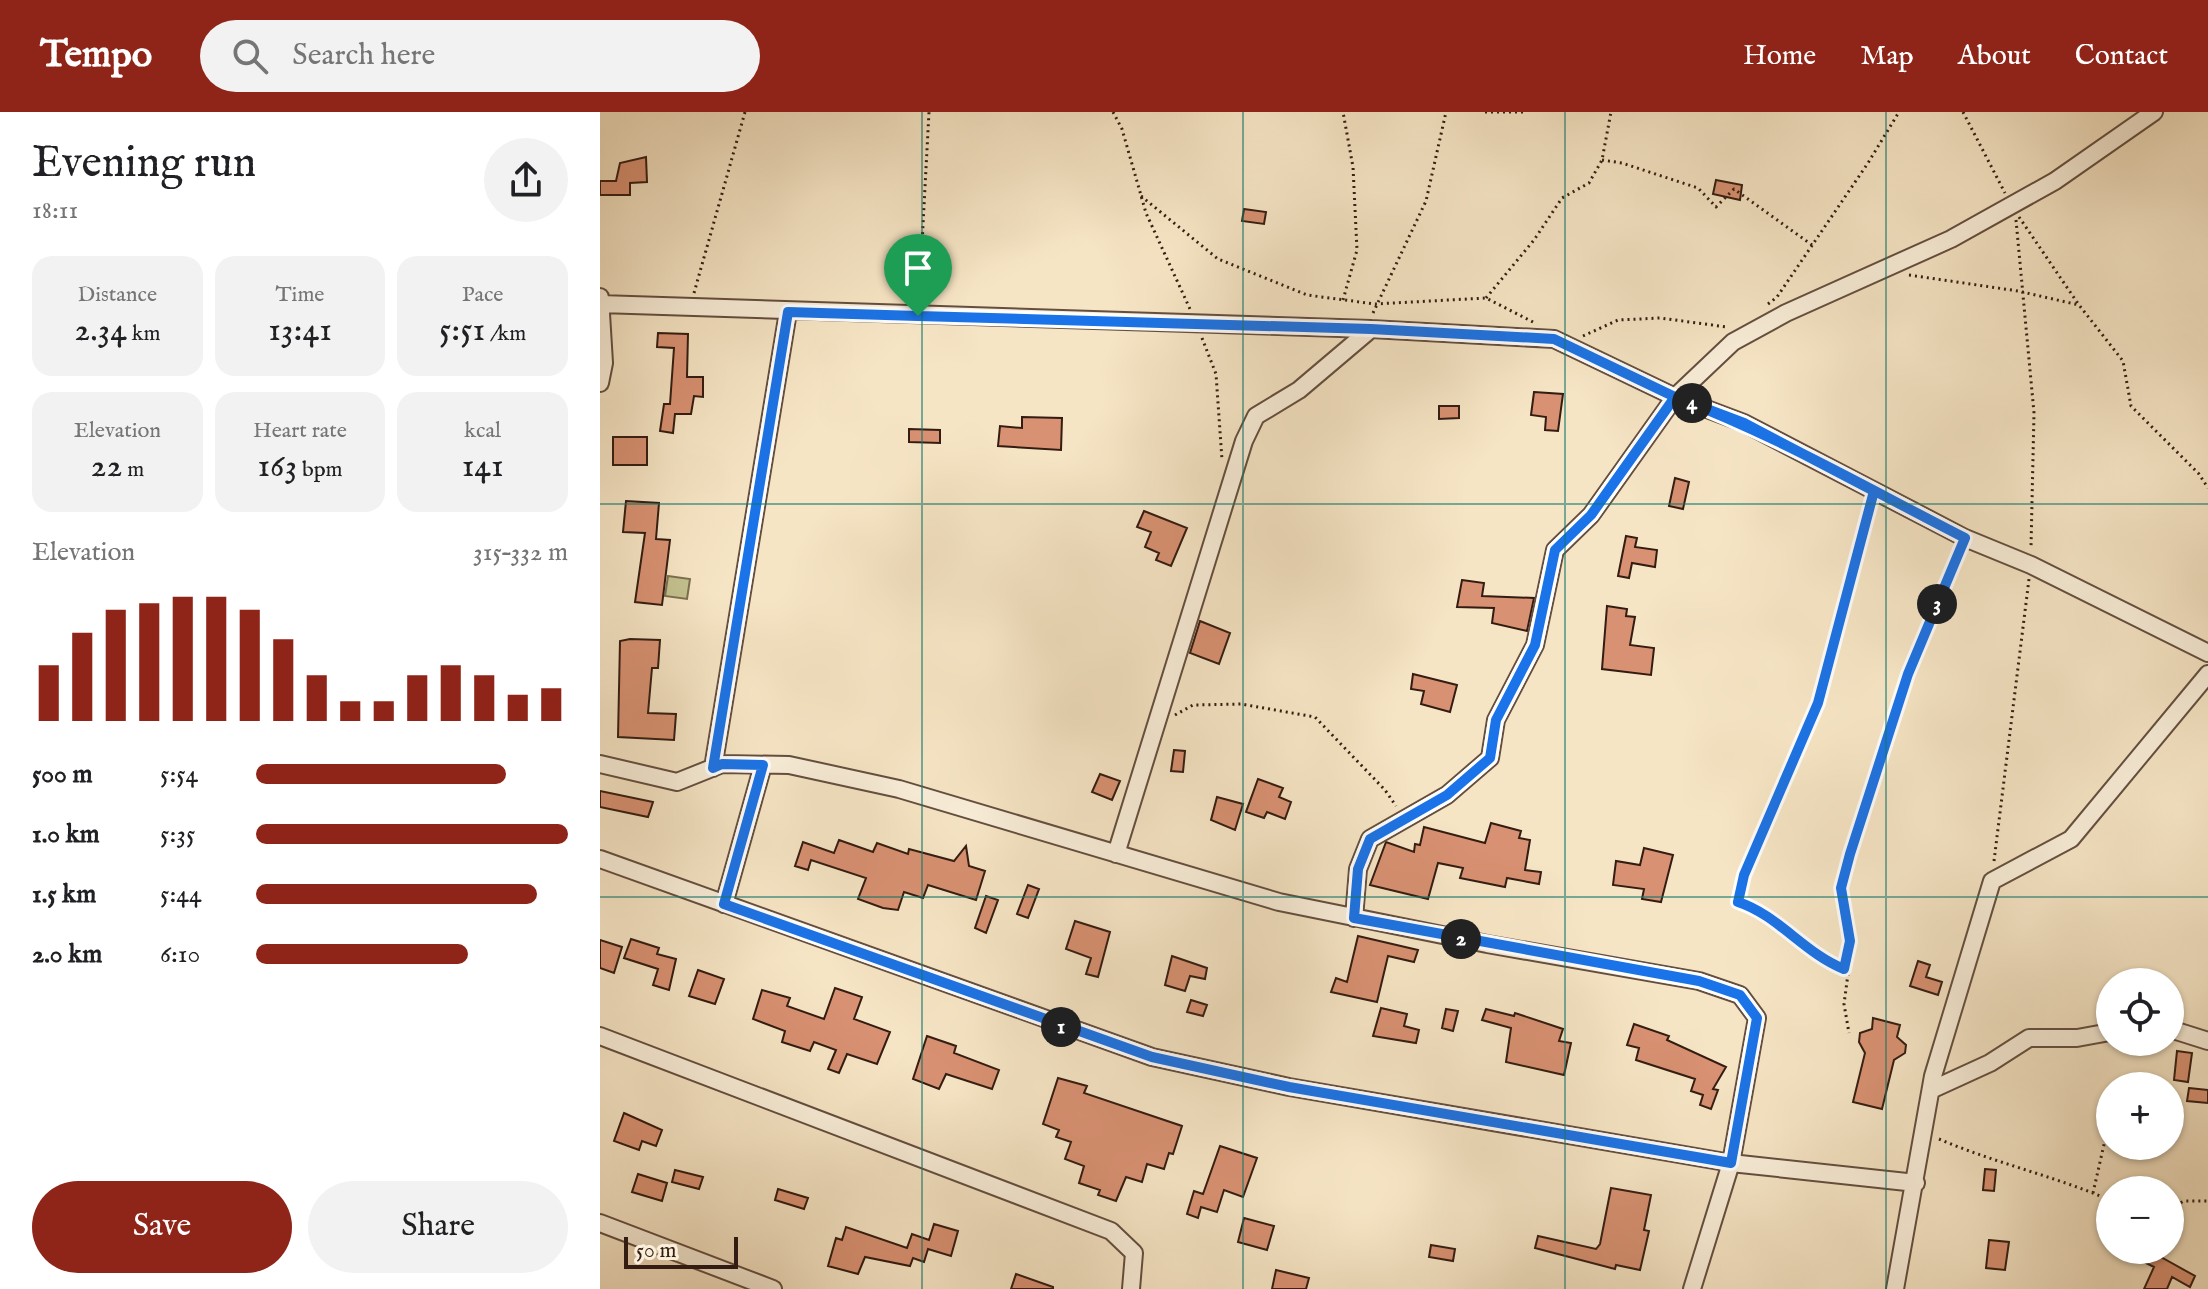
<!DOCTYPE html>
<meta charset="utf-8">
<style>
body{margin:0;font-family:"IM FELL English",serif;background:#f2f2f2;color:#202124;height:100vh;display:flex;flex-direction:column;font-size:30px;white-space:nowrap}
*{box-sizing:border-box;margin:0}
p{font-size:26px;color:#757577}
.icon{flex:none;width:44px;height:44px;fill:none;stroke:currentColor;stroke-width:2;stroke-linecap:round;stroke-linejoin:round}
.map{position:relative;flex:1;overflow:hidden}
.details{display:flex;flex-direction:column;background:#fff;width:600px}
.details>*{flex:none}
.buttons{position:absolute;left:1496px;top:856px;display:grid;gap:16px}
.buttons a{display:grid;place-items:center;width:88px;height:88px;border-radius:50%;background:#fff;box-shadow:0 2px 6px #0004;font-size:40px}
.scale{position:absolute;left:24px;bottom:20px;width:114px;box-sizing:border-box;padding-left:8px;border:4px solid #331c12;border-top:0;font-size:22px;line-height:28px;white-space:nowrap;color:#331c12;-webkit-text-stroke:6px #f9eed9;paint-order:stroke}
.pin{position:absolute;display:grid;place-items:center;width:68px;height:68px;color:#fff;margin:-82px -34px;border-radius:50% 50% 50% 0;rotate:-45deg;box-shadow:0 0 8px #0007}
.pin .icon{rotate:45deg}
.km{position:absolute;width:40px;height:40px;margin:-20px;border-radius:50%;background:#222;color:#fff;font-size:22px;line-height:40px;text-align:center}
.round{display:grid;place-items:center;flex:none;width:84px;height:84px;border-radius:42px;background:#f2f2f2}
.summary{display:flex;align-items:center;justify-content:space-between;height:136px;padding:0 32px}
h1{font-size:44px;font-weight:600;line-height:60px}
.metrics{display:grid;grid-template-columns:repeat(3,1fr);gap:12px;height:136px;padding:8px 32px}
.metrics div{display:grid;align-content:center;border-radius:20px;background:#f2f2f2;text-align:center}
.metrics b{font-size:34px;font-weight:600}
.metrics small{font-size:22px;font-weight:400}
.metrics p{font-size:22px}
.chart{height:224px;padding:16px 32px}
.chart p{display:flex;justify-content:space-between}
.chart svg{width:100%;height:144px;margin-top:8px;stroke:#8f2418;stroke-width:6}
.primary-button{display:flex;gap:16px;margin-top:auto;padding:16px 32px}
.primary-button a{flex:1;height:92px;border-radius:48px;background:#8f2418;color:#fff;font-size:32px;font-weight:600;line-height:92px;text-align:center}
.primary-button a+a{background:#f2f2f2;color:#202124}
ul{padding:0 32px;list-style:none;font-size:26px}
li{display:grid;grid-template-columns:128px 96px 1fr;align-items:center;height:60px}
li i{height:20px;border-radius:10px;background:#8f2418}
header{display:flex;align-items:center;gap:48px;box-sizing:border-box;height:112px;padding:0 40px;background:#8f2418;color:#fff}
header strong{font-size:38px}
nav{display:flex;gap:44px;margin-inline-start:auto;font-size:28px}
.search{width:560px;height:72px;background:#f2f2f2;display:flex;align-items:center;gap:20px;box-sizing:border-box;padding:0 28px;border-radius:44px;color:#757577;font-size:30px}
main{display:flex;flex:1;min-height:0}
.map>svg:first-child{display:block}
.green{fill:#c3c290;stroke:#7b6f51;stroke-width:2}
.building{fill:#d89172;stroke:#331c12;stroke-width:2}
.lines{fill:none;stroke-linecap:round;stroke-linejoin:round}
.street-casing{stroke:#644e3f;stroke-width:20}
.path{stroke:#331c12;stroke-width:3;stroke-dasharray:2 4;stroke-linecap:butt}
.street{stroke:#f9eed9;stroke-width:16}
.route-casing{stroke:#fff;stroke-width:16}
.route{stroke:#1a73e8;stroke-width:10}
.grid{fill:none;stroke:#0f766e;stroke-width:2;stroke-opacity:0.55}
</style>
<header>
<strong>Tempo</strong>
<div class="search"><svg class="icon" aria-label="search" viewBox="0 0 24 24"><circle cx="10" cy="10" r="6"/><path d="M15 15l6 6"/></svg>Search here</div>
<nav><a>Home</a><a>Map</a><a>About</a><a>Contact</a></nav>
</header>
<main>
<section class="details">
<div class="summary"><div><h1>Evening run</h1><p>18:11</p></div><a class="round"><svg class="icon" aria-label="share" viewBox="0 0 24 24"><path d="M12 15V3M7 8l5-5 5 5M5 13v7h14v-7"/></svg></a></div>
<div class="metrics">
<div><p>Distance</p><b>2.34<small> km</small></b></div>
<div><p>Time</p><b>13:41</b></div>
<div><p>Pace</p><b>5:51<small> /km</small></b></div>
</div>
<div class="metrics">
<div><p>Elevation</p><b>22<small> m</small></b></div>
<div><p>Heart rate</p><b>163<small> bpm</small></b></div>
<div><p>kcal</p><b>141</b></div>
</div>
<div class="chart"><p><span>Elevation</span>315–332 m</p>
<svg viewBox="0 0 160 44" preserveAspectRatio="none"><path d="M5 44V27M15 44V17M25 44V10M35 44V8M45 44V6M55 44V6M65 44V10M75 44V19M85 44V30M95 44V38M105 44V38M115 44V30M125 44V27M135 44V30M145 44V36M155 44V34"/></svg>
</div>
<ul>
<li><b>500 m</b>5:54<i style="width:80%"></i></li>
<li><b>1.0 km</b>5:35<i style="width:100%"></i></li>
<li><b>1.5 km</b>5:44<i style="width:90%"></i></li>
<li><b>2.0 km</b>6:10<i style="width:68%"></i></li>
</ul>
<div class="primary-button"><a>Save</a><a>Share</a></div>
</section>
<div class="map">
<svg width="1608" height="1177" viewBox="0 0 1608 1177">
<rect width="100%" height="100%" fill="#f6e5c5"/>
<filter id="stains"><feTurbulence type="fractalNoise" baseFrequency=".0025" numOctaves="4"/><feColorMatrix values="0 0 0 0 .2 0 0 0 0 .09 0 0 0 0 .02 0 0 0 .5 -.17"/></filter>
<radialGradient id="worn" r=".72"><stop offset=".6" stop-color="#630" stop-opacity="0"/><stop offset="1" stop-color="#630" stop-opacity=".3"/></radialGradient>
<path class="green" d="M68 464 90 467 87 487 65 484Z"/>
<path class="building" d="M46 45 47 70 30 71V83H0V69H16L20 51Z
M1116 68 1142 73 1140 88 1113 82Z
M644 97 666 100 664 112 642 109Z
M58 221 88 222 87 265H103V285L94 284 91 302H75L73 321 60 319 64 292H70L74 236 57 235Z
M934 280 963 282 958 319 945 318 946 305 931 303Z
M839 294H859V306L839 307Z
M422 305 462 306 461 338 398 334 400 314 422 316Z
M309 317 340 318V331L309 330Z
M13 325H47V353H13Z
M1075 366 1089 370 1083 397 1069 394Z
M26 389 59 391 56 427 70 428 62 493 35 490 45 421 23 420Z
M544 399 587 416 571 454 556 448 559 441 545 435 551 420 537 415Z
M1026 424 1037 426 1035 435 1057 438 1055 455 1032 451 1029 466 1018 464Z
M862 468 884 471 882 484 934 486 927 519 892 511 894 496 857 495Z
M1007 494 1027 497 1026 504 1035 505 1030 533 1054 536 1051 563 1002 557Z
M600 509 630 521 619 552 590 541Z
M30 527 60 528 58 556H52L48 601 76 602 74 628 18 625 20 529Z
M813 562 857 573 850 600 821 592 824 579 811 577Z
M574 638 585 639 583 660 571 659Z
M500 662 520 669 512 688 492 680Z
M658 667 683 676 679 685 691 690 685 707 667 700 664 706 646 700Z
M0 679 53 690 48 705 0 695Z
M617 685 643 692 635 718 611 708Z
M891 711 921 719 919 726 930 728 925 758 941 760 939 772 907 766 905 775 860 766 863 756 838 751 828 787 770 773 786 730 814 740 815 732 820 733 824 715 885 731Z
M239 728 273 740 277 731 308 742 309 737 354 749 366 734 369 754 385 759 376 788 328 773 323 786 304 780 298 798 283 796 258 787 266 766 211 748 208 758 195 754 203 730 234 741Z
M1044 736 1073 743 1061 790 1042 787 1044 777 1013 773 1016 749 1040 753Z
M428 773 439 777 428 806 417 802Z
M386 784 398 788 386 821 375 816Z
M475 809 510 820 498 865 486 862 491 846 466 837Z
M758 824 818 838 814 850 788 844 777 890 731 880 736 866 747 870Z
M31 827 59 836 57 842 76 847 69 878 53 873 58 857 24 846Z
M0 828 22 835 14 861 0 856Z
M572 844 607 856 605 867 590 864 585 879 565 873Z
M1318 849 1330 853 1326 865 1342 870 1338 883 1310 874Z
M98 858 124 867 115 892 89 884Z
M235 876 262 885 254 907 290 920 277 952 247 942 239 961 228 957 236 938 214 930 210 939 182 930 185 919 153 907 162 878 190 886 187 894 224 907Z
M591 888 607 893 603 904 587 900Z
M781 896 807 902 804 914 819 918 816 931 773 924Z
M846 897 858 899 853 919 842 916Z
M886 897 914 904 915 901 963 917 959 929 971 931 964 963 906 950 911 916 882 908Z
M1273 906 1300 913 1297 925 1306 933 1305 941 1294 948 1282 997 1253 990 1265 941 1259 930 1260 921 1272 917Z
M1034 912 1069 924 1067 928 1126 955 1113 977 1118 978 1111 997 1100 993 1103 983 1091 979 1095 967 1036 948 1039 936 1027 933Z
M327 924 356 934 354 941 399 958 392 977 346 962 339 977 313 967Z
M1577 939 1592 941 1588 970 1574 968Z
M458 966 487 974 484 981 582 1014 573 1042 569 1041 564 1057 547 1052 542 1070 526 1065 516 1089 498 1083 500 1078 479 1071 484 1054 465 1047 471 1030 456 1025 459 1018 443 1012Z
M1589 976 1608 978V991L1587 989Z
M24 1001 62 1018 56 1034 42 1029 39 1038 14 1029Z
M620 1034 657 1046 643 1085 624 1078 617 1100 601 1095 598 1106 587 1102 594 1079 603 1082Z
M1385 1057 1396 1058 1394 1079 1383 1078Z
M75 1058 103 1065 99 1077 72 1070Z
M38 1062 67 1071 62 1089 32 1080Z
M1011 1076 1051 1083 1044 1118 1049 1119 1040 1158 1016 1153 1015 1157 935 1136 938 1124 996 1137 1000 1132Z
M178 1077 208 1086 204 1097 175 1088Z
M644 1106 674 1114 667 1138 638 1130Z
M334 1112 358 1119 351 1144 328 1137 324 1150 313 1146 310 1154 265 1145 258 1162 228 1154 236 1126 242 1128 246 1115 307 1136 312 1122 329 1128Z
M1389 1128 1409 1130 1405 1158 1386 1156Z
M831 1133 855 1137 853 1149 829 1145Z
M1552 1140 1595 1164 1590 1175 1572 1165 1567 1177H1544L1554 1155 1546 1151Z
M676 1158 709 1166 706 1177H672Z
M416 1162 453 1175V1177H411Z"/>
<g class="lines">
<g class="street-casing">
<path id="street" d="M0 192 771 217 954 227 1075 285 1144 311 1365 426 1431 453 1608 541
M0 271 4 251 0 185
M0 652 77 670 122 652 189 653 299 677 679 790 887 832 1099 869 1140 883 1157 906 1131 1051 1092 1177
M113 656 188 200
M516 742 644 329 656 304 699 278 771 217
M0 747 552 945 689 975 1131 1051 1316 1071
M124 792 163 653
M754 806 758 757 770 727 847 683 890 646 896 608 935 533 955 438 991 403 1075 285 1133 230 1186 201 1351 127 1455 69 1554 0
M1570 917 1608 929
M0 924 511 1119 534 1141 531 1177
M1331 978 1390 951 1429 926H1477L1510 920
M0 1111 173 1177
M1295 1177 1333 964 1392 769 1471 727 1608 562"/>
</g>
<path class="path" d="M513 0 522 17 546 101 590 197
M885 0H923
M1363 0 1405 81
M1002 48 1022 51 1098 76 1116 95 1134 77 1212 133
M541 84 618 147 707 183 775 192 886 186 933 210
M1419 105 1479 193 1523 249 1531 294 1599 362 1608 376
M1416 108 1434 301 1431 435
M1309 163 1418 179 1479 193
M94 181 145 0
M886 186 934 128 962 86 989 71 1002 48 1011 0
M319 188 329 0
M743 188 757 138 753 55 743 0
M1168 192 1177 185 1268 51 1299 0
M773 201 826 89 846 0
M983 224 1018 208 1060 206 1127 215
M602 226 616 262 622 348
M575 603 593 593 641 592 715 605 785 678 796 694
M1394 749 1429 467
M1138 790C1171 801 1191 829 1220 847 1230 852 1241 853 1248 862L1244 892 1249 921
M1136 796C1151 725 1195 659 1218 590 1240 526 1252 459 1270 394
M1244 857 1250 829 1241 776 1250 742 1308 562 1360 439
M1570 1004 1583 993
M1339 1027C1395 1051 1454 1064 1510 1088
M1493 1081 1510 1006
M1570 1096 1584 1089H1608"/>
<use href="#street" class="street"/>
</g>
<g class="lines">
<g class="route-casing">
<path id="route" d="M318 204 188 200 113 656 122 652 163 653 124 792 552 945 689 975 1131 1051 1157 906 1140 883 1099 869 754 806 758 757 770 727 847 683 890 646 896 608 935 533 955 438 991 403 1075 285C1176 323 1269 377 1365 426L1308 562 1250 742 1241 776 1250 829 1244 857C1204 841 1178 803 1138 790L1144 763 1218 591 1274 379 1144 311 1075 285 954 227 771 217 318 204"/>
</g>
<use href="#route" class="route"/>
</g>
<path class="grid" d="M322 0V1177M643 0V1177M965 0V1177M1286 0V1177M0 392H1608M0 785H1608"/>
<rect width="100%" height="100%" filter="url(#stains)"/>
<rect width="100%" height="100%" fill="url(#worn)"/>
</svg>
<div class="buttons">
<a><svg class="icon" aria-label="locate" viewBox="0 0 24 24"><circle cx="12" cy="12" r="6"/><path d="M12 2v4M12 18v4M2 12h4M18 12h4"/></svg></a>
<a>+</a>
<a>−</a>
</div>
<div class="scale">50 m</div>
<div class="pin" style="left:318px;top:204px;background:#1e9e55"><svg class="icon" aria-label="arrive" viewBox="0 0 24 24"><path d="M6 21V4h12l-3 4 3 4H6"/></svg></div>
<b class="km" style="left:461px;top:915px">1</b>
<b class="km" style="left:861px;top:827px">2</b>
<b class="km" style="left:1337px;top:492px">3</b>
<b class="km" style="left:1092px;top:291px">4</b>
</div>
</main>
